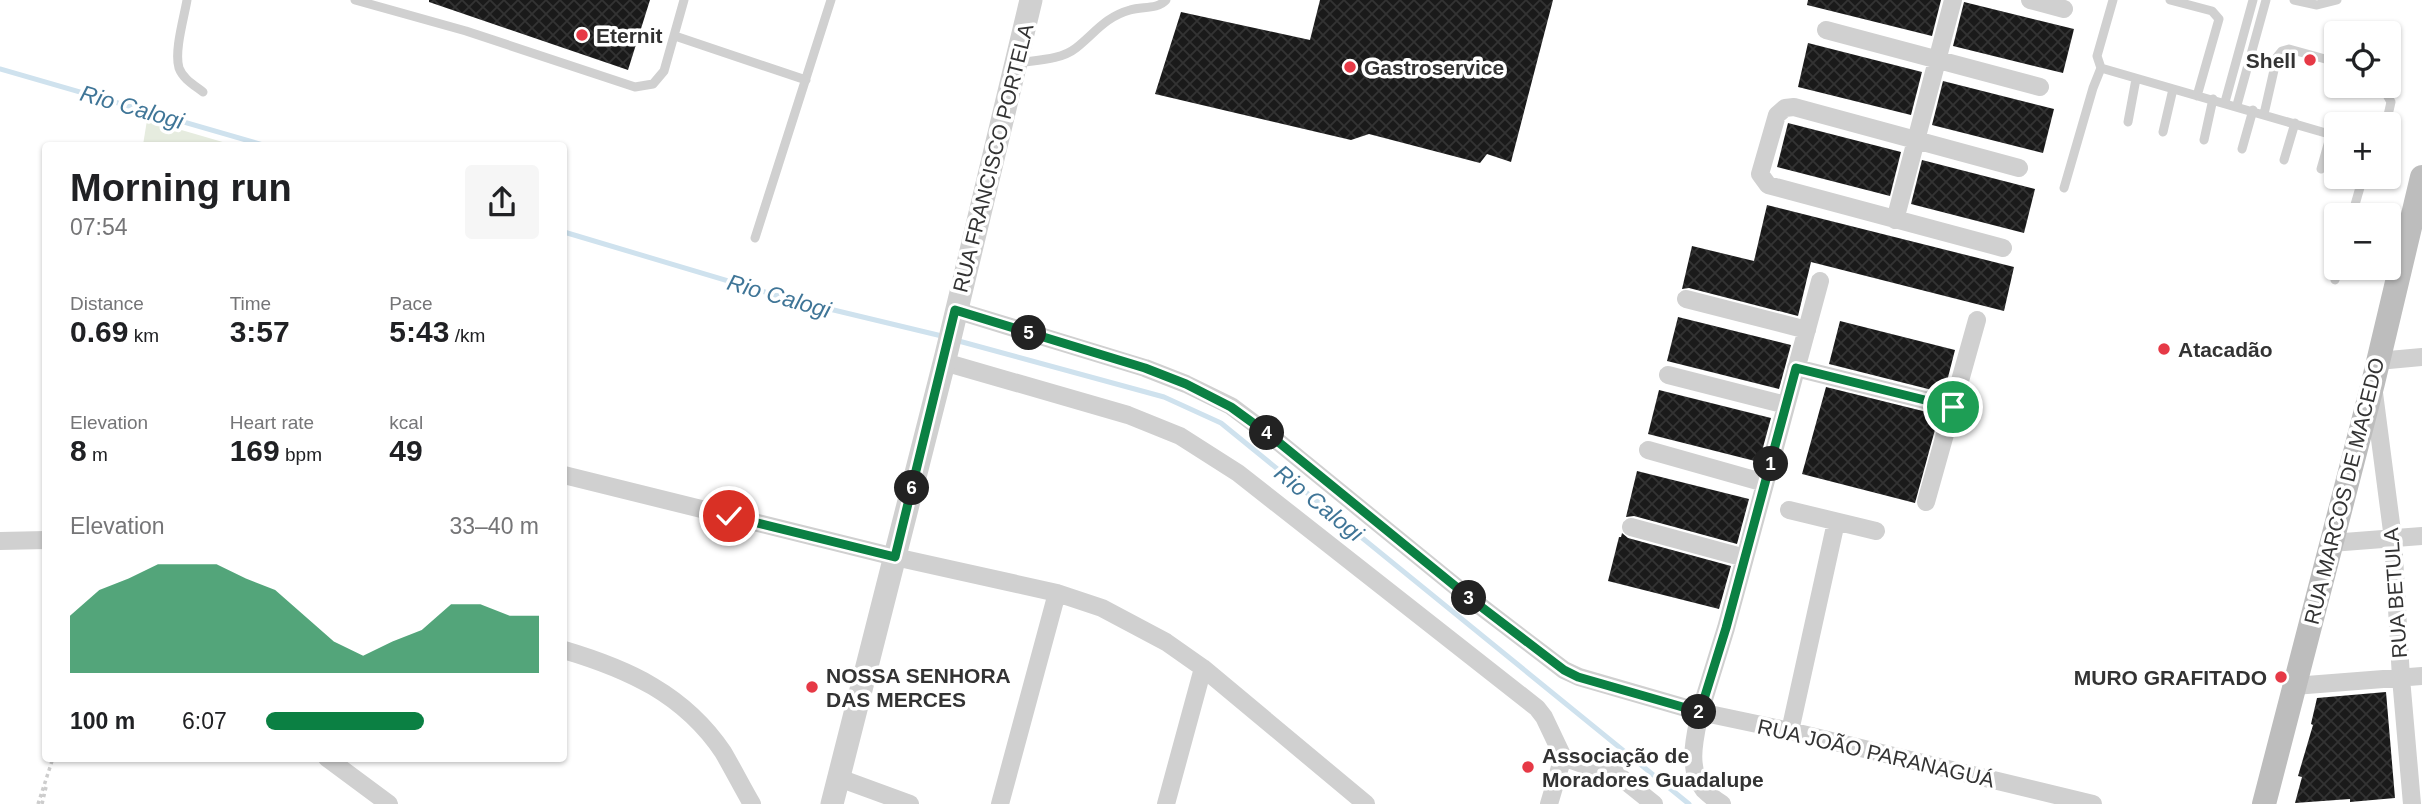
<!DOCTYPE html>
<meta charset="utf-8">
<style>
body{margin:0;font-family:Helvetica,sans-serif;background:#f6f6f6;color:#202124;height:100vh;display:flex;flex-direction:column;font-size:26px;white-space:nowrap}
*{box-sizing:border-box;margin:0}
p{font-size:23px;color:#757577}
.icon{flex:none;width:38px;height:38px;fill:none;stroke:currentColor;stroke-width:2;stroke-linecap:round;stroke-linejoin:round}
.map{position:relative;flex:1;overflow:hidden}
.sheet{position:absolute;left:42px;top:142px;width:525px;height:620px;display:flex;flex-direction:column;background:#fff;border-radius:7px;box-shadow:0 2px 5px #0004}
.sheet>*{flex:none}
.fabs{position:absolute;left:2324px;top:21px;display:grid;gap:14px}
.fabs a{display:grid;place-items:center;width:77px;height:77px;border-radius:7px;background:#fff;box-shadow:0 2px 5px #0004;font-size:35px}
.pin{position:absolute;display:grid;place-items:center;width:60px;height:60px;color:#fff;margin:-30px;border:4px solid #fff;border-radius:50%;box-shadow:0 2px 7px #0007}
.km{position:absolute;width:35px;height:35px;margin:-18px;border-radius:50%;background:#222;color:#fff;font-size:19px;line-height:35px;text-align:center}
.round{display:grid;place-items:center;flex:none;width:74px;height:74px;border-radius:7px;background:#f6f6f6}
.summary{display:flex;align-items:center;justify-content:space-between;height:119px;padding:0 28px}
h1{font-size:38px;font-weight:700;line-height:52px}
.metrics{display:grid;grid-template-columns:repeat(3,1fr);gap:10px;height:119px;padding:7px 28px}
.metrics div{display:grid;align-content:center}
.metrics b{font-size:30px;font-weight:700}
.metrics small{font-size:19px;font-weight:400}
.metrics p{font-size:19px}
.chart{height:196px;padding:14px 28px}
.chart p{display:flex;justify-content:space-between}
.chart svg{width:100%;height:126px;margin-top:7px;fill:#0b8043;opacity:.7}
ul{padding:0 28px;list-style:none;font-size:23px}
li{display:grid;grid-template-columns:112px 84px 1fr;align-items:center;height:52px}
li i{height:18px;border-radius:9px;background:#0b8043}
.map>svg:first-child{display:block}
.pitch{fill:#e6ecdf}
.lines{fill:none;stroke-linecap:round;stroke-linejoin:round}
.stream{stroke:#cfe2ee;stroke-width:5}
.building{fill:url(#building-cross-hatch)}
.path{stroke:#cdcdcd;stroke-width:3.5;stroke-dasharray:3.5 3.5;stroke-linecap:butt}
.service{stroke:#d0d0d0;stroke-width:9}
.minor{stroke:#d0d0d0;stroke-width:18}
.tertiary{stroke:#d0d0d0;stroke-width:23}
.secondary{stroke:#bdbdbd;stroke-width:24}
.route-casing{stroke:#fff;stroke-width:14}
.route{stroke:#0b8043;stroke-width:9}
.poi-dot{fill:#e63946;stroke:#fff;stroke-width:2.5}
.labels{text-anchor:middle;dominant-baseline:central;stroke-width:7;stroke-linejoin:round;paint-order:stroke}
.poi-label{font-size:21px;font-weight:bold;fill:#333;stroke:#fff;text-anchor:start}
.street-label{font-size:21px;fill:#333;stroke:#fff}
.water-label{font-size:23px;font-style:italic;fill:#3f7597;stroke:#fff}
</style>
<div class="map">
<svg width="2422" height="804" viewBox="0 0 2422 804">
<defs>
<pattern id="building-cross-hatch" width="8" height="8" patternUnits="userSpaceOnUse" patternTransform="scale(1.75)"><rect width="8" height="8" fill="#1a1a1a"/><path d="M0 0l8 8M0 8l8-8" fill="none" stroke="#333"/></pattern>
</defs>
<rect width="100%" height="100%" fill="#fff"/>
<path class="pitch" d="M147 120 233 145H143Z"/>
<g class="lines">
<path class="stream" d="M0 69 263 145
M564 232 792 300 946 337
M955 340 1164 397 1221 423 1689 804"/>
</g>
<path class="building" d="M429 0H650L628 70 429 2Z
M1320 0H1553L1511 162 1487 154 1480 163 1369 134 1351 140 1155 94 1181 12 1310 40Z
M1808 0H1941L1932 36 1807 5Z
M1964 2 2074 29 2063 73 1953 46Z
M1808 43 1922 72 1911 115 1798 87Z
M1943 81 2054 109 2043 153 1932 125Z
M1788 123 1901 152 1890 196 1777 167Z
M1922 160 2035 189 2024 233 1911 204Z
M1767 205 2014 267 2004 311 1811 262 1798 316 1689 288 1682 289 1692 246 1754 261Z
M1678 317 1791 345 1779 389 1667 361Z
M1840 321 1955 350 1944 393 1829 364Z
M1826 387 1939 415 1915 503 1802 474Z
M1659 390 1771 418 1759 462 1648 434Z
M1637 471 1749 499 1737 544 1634 516 1626 517Z
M1622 533 1628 538 1731 566 1719 609 1608 581 1619 537H1621Z
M2386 692 2395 798 2350 802V799L2295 803 2302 777 2298 776 2313 725 2311 724 2317 698Z"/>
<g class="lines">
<path class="path" d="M38 804 53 758
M42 804 46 787"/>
<path class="service" d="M187 0C184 18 174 51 179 68 183 79 194 85 203 92
M355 0 466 31 635 87 653 84 664 71 684 0
M2113 0 2097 56 2101 68 2336 136
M2170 0 2212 11 2219 19 2197 96
M2294 0 2317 5 2337 0
M675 36 806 80
M1018 63C1037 60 1061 60 1076 48 1095 33 1105 17 1130 10 1142 6 1157 10 1166 0
M2382 86 2391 102 2386 124
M2225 102 2253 0
M2237 105 2266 0
M2264 114 2277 57 2282 51 2289 49 2336 62
M2128 122 2136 79
M2163 132 2173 89
M2204 140 2213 99
M2242 149 2253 110
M2284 160 2295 123
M2321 169 2331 134
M2064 188 2093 88 2101 68
M2352 215 2363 177
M755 238 831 0
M2335 280 2338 268"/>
<path class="minor" d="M2030 0 2064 9
M1826 30 2040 87
M1895 220 1953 0
M2003 248 1768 185 1760 174 1777 115 1785 108 1794 107 2019 168
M1820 281 1726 628 1700 712 1790 731 2093 804
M1686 299 1807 330
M955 310 1145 368 1186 384 1231 406 1271 436 1471 599 1564 670 1579 677 1700 712C1695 737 1686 768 1704 790 1709 795 1716 800 1722 804
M2378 361 2422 357
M944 362 1128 415 1180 436 1238 473 1537 708 1544 717 1563 757 1588 766 1614 772 1654 804
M1796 368 1953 407
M1668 375 1786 405
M2374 393 2393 539 2401 678 2412 804
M1648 450 1765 483
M564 475 895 557 1057 593 1102 608 1166 642 1203 668 1366 804
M1926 502 1977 320
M1789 510 1876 531
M1631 527 1745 558
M0 541 46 540
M2331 543 2422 536
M564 650C628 669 684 694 723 752 733 769 742 787 752 804
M2294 686 2422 676
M1790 731 1836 522
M327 758 389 804
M839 778 910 804
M1000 804 1057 593
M1166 804 1203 668
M1549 804 1563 757"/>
<path class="tertiary" d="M832 804 946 355 1031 0"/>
<path class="secondary" d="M2264 804 2373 383 2422 177"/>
</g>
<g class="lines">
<g class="route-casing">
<path id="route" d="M729 516 895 557 955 310 1145 368 1186 384 1231 407 1271 436 1471 599 1564 670 1578 677 1700 712 1726 628 1796 368 1953 407"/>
</g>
<use href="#route" class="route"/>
</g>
<g class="poi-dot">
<circle cx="582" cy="35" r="7"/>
<circle cx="2310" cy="60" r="7"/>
<circle cx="1350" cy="67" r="7"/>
<circle cx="2164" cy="349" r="7"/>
<circle cx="2281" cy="677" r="7"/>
<circle cx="812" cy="687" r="7"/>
<circle cx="1528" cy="767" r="7"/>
</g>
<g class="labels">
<g class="poi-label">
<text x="596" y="35">Eternit</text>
<text x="2296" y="60" text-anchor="end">Shell</text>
<text x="1364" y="67">Gastroservice</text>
<text x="2178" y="349">Atacadão</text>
<text x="826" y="675">NOSSA SENHORA<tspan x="826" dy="24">DAS MERCES</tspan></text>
<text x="2267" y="677" text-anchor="end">MURO GRAFITADO</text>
<text x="1542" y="755">Associação de<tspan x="1542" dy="24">Moradores Guadalupe</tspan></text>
</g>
<g class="street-label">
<text transform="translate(993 158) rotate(-76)">RUA FRANCISCO PORTELA</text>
<text transform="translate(2344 491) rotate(-76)">RUA MARCOS DE MACEDO</text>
<text transform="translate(2395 593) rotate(-94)">RUA BETULA</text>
<text transform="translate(1876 753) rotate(13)">RUA JOÃO PARANAGUÁ</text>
</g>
<g class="water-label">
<text transform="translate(132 107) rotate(16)">Rio Calogi</text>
<text transform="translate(779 296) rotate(16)">Rio Calogi</text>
<text transform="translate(1319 503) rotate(39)">Rio Calogi</text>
</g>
</g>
</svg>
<div class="fabs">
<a><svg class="icon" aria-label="locate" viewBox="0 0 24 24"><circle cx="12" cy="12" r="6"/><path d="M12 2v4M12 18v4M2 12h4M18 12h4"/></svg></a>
<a>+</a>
<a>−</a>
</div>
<div class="pin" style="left:1953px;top:407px;background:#1e9e55"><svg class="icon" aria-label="arrive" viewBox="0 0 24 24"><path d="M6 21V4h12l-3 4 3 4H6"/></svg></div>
<div class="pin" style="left:729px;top:516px;background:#d93025"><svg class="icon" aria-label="check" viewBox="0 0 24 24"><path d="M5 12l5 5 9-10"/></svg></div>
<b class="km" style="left:1771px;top:464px">1</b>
<b class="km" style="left:1699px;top:712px">2</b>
<b class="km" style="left:1469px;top:598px">3</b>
<b class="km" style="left:1267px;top:433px">4</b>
<b class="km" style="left:1029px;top:333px">5</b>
<b class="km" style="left:912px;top:488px">6</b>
<section class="sheet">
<div class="summary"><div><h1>Morning run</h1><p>07:54</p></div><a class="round"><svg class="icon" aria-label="share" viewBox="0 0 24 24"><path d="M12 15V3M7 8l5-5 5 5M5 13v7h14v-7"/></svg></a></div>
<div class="metrics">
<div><p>Distance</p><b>0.69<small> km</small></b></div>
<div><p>Time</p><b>3:57</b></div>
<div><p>Pace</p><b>5:43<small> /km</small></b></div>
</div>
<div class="metrics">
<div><p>Elevation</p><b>8<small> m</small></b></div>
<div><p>Heart rate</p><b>169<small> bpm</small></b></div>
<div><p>kcal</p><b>49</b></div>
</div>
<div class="chart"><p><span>Elevation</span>33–40 m</p>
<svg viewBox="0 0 160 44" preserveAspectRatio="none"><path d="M0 44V24L10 15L20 11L30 6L40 6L50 6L60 11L70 15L80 24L90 33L100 38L110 33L120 29L130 20L140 20L150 24L160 24V44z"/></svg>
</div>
<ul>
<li><b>100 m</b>6:07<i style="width:58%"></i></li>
</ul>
</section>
</div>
